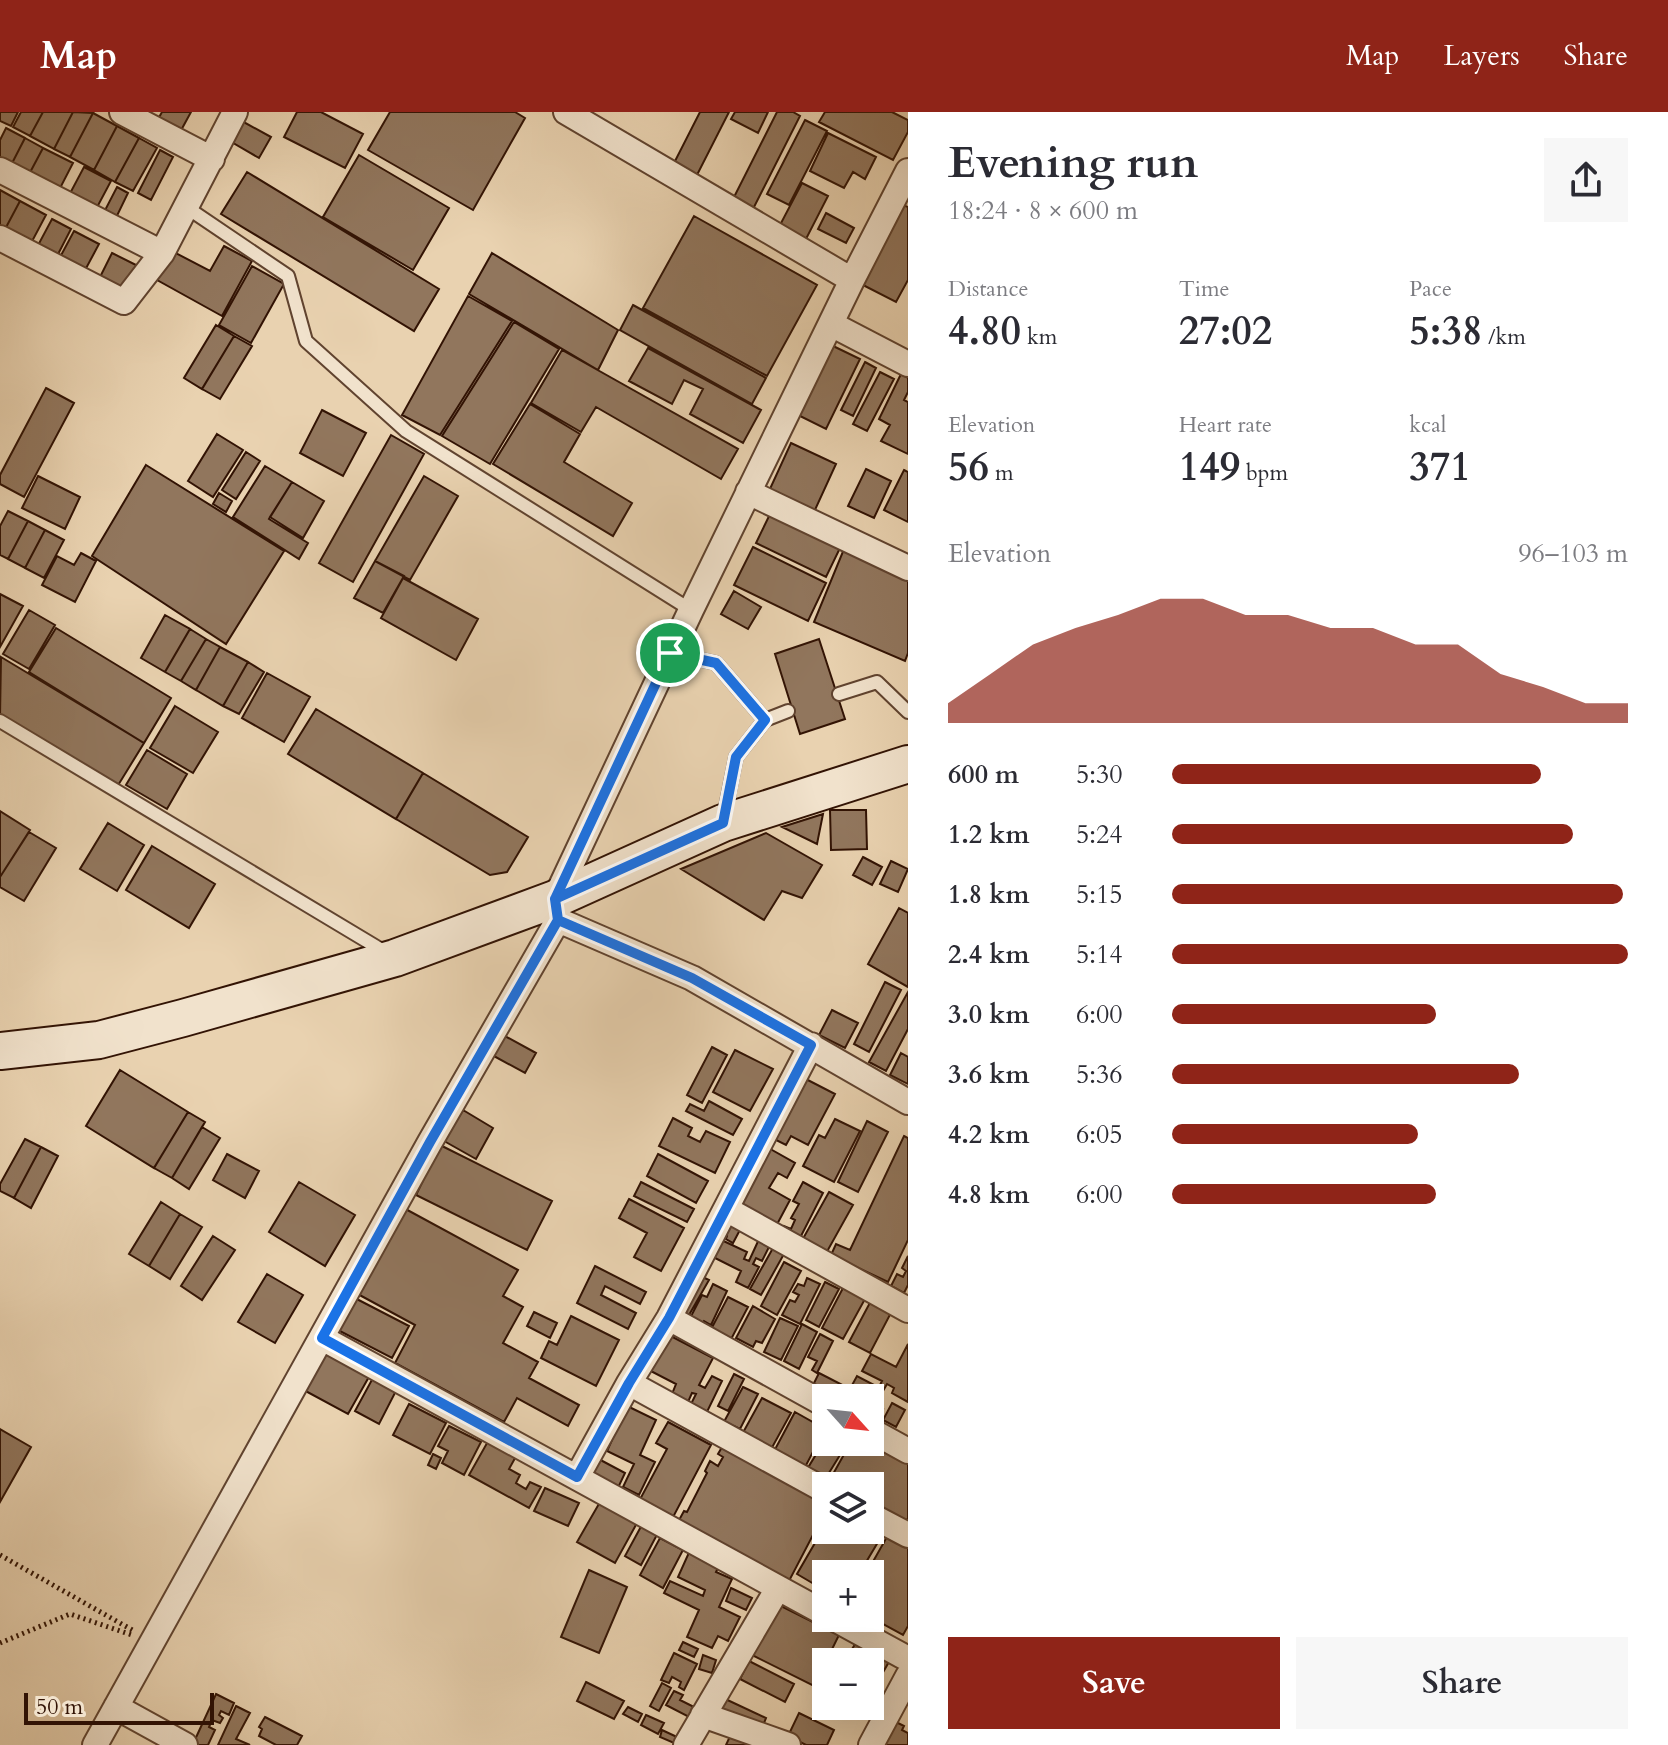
<!DOCTYPE html>
<meta charset="utf-8">
<style>
body{margin:0;font-family:Cardo,serif;background:#f7f7f7;color:#2b2b33;height:100vh;display:flex;flex-direction:column;font-size:30px;white-space:nowrap}
*{box-sizing:border-box;margin:0}
p{font-size:26px;color:#7c7c81}
.icon{flex:none;width:44px;height:44px;fill:none;stroke:currentColor;stroke-width:2;stroke-linecap:round;stroke-linejoin:round}
.map{position:relative;flex:1;overflow:hidden}
.details{display:flex;flex-direction:column;background:#fff;width:760px}
.details>*{flex:none}
.needle{width:52px;rotate:117deg}
.fabs{position:absolute;left:812px;top:1272px;display:grid;gap:16px}
.fabs a{display:grid;place-items:center;width:72px;height:72px;border-radius:0px;background:#fff;box-shadow:0 8px 32px #0002;font-size:40px}
.scale{position:absolute;left:24px;bottom:20px;width:190px;box-sizing:border-box;padding-left:8px;border:4px solid #321304;border-top:0;font-size:22px;line-height:28px;white-space:nowrap;color:#321304;-webkit-text-stroke:6px #f1e2cc;paint-order:stroke}
.pin{position:absolute;display:grid;place-items:center;width:68px;height:68px;color:#fff;margin:-34px;border:4px solid #fff;border-radius:50%;box-shadow:0 2px 8px #0007}
.round{display:grid;place-items:center;flex:none;width:84px;height:84px;border-radius:0px;background:#f7f7f7}
.headline{display:flex;align-items:center;justify-content:space-between;height:136px;padding:0 40px}
h1{font-size:44px;font-weight:700;line-height:60px}
.metrics{display:grid;grid-template-columns:repeat(3,1fr);gap:12px;height:136px;padding:8px 40px}
.metrics div{display:grid;align-content:center}
.metrics b{font-size:40px;font-weight:700}
.metrics small{font-size:22px;font-weight:400}
.metrics p{font-size:22px}
.chart{height:224px;padding:16px 40px}
.chart p{display:flex;justify-content:space-between}
.chart svg{width:100%;height:144px;margin-top:8px;fill:#8f2418;opacity:.7}
.primary-button{display:flex;gap:16px;margin-top:auto;padding:16px 40px}
.primary-button a{flex:1;height:92px;border-radius:0px;background:#8f2418;color:#fff;font-size:32px;font-weight:700;line-height:92px;text-align:center}
.primary-button a+a{background:#f7f7f7;color:#2b2b33}
ul{padding:0 40px;list-style:none;font-size:26px}
li{display:grid;grid-template-columns:128px 96px 1fr;align-items:center;height:60px}
li i{height:20px;border-radius:10px;background:#8f2418}
header{display:flex;align-items:center;gap:48px;box-sizing:border-box;height:112px;padding:0 40px;background:#8f2418;color:#fff}
header strong{font-size:38px}
nav{display:flex;gap:44px;margin-inline-start:auto;font-size:28px}
main{display:flex;flex:1;min-height:0}
.map>svg:first-child{display:block}
.building{fill:#91765d;stroke:#321304;stroke-width:2}
.lines{fill:none;stroke-linecap:round;stroke-linejoin:round}
.lane-casing{stroke:#60432f;stroke-width:16}
.street-casing{stroke:#60432f;stroke-width:28}
.secondary-casing{stroke:#321304;stroke-width:40}
.path{stroke:#321304;stroke-width:5;stroke-dasharray:2 4;stroke-linecap:butt}
.lane{stroke:#f1e2cc;stroke-width:12}
.street{stroke:#f1e2cc;stroke-width:24}
.secondary{stroke:#f1e2cc;stroke-width:36}
.route-casing{stroke:#fff;stroke-width:16}
.route{stroke:#1a73e8;stroke-width:10}
</style>
<header>
<strong>Map</strong>
<nav><a>Map</a><a>Layers</a><a>Share</a></nav>
</header>
<main>
<div class="map">
<svg width="908" height="1633" viewBox="0 0 908 1633">
<rect width="100%" height="100%" fill="#e9d2b0"/>
<filter id="stains"><feTurbulence type="fractalNoise" baseFrequency=".0025" numOctaves="4"/><feColorMatrix values="0 0 0 0 .2 0 0 0 0 .09 0 0 0 0 .02 0 0 0 .5 -.17"/></filter>
<radialGradient id="worn" r=".72"><stop offset=".6" stop-color="#630" stop-opacity="0"/><stop offset="1" stop-color="#630" stop-opacity=".3"/></radialGradient>
<path class="building" d="M0 0H18L11 14 0 9Z
M21 0H43L30 24 13 15Z
M43 0H73L54 37 30 24Z
M73 0 93 1 70 45 54 37Z
M162 0H191L179 22 157 9Z
M297 0H321L363 22 345 56 284 25Z
M390 0H515L525 6 473 98 368 38Z
M700 0H729L697 63 674 51Z
M735 0H768L758 21 731 7Z
M777 0H793L800 4 751 101 731 91Z
M825 0H892L908 8V20L893 48 819 10Z
M93 1 117 14 94 58 70 45Z
M240 8 271 25 259 46 228 28Z
M805 8 827 19 789 93 767 82Z
M117 14 139 26 115 70 94 58Z
M6 16 25 26 8 59 0 55V28Z
M828 21 876 45 865 67 853 60 844 76 810 59Z
M25 26 43 36 26 68 8 59Z
M139 26 157 36 133 79 115 70Z
M43 36 73 51 56 84 26 68Z
M160 38 173 45 151 88 138 81Z
M359 43 449 96 413 158 323 105Z
M84 55 111 69 94 101 67 87Z
M247 60 439 177 414 219 221 102Z
M802 71 828 84 806 127 780 113Z
M117 75 128 81 113 112 101 106Z
M0 78 20 89 3 121 0 120Z
M20 89 46 103 29 135 3 121Z
M903 93 908 95V168L896 190 861 172Z
M826 101 854 116 846 131 818 117Z
M694 104 817 173 767 264 643 196Z
M52 107 71 117 55 148 36 137Z
M74 119 99 132 83 162 58 149Z
M224 134 252 149 222 204 148 163 168 137 210 159Z
M112 141 138 154 123 182 98 169Z
M492 141 618 218 598 258 469 182Z
M252 154 284 172 251 231 219 213Z
M468 184 512 209 440 323 402 303Z
M633 193 766 266 752 292 620 218Z
M514 210 559 237 490 352 442 324Z
M216 213 234 224 202 277 184 266Z
M234 224 252 234 220 287 202 277Z
M831 233 860 247 826 317 798 303Z
M648 236 761 298 743 331 690 302 703 277 684 268 672 292 629 269Z
M562 238 738 337 721 367 596 295 581 320 531 291Z
M865 250 876 256 853 304 841 298Z
M880 260 894 267 867 319 853 312Z
M901 262 908 266V280L904 288 908 290V342L881 329 890 313 879 307Z
M46 276 74 291 24 385 0 372V363Z
M530 292 580 322 564 350 632 391 613 424 493 352Z
M322 298 366 321 343 364 300 341Z
M217 322 243 338 213 385 188 369Z
M391 323 424 342 353 470 319 451Z
M791 331 836 352 814 400 769 379Z
M246 340 260 349 236 387 222 378Z
M146 353 284 439 226 532 92 444Z
M265 354 292 370 269 407 308 431 299 447 233 405Z
M866 357 891 369 874 406 848 394Z
M904 358 908 360V410L884 398Z
M38 364 80 385 65 417 22 396Z
M424 364 458 384 410 468 375 449Z
M292 370 324 389 303 426 270 405Z
M219 381 232 389 226 400 213 392Z
M8 399 28 409 8 447 0 443V414Z
M771 400 841 434 826 465 756 431Z
M28 409 45 418 25 456 8 447Z
M45 418 64 428 44 466 25 456Z
M753 435 826 471 808 509 734 473Z
M844 437 908 464V541L905 549 814 510Z
M81 441 96 449 75 490 42 473 57 444 74 453Z
M375 449 404 464 383 501 354 486Z
M403 466 478 507 456 548 381 506Z
M734 479 761 495 748 517 721 502Z
M0 482 23 494 0 535Z
M29 498 55 513 29 557 3 542Z
M165 503 190 517 165 560 141 546Z
M56 516 171 586 144 631 29 560Z
M190 517 206 527 181 569 165 560Z
M206 527 220 535 196 578 181 569Z
M819 527 845 607 800 622 775 542Z
M220 535 248 550 223 594 196 578Z
M1 545 144 631 117 675 0 605Z
M248 550 264 560 239 602 223 594Z
M267 561 310 585 284 630 242 606Z
M175 594 218 620 193 661 150 636Z
M316 597 423 661 396 707 288 642Z
M147 638 187 662 167 697 126 673Z
M423 661 528 725 507 760 490 763 396 707Z
M830 698H866L867 737 831 738Z
M0 699 30 718 0 765Z
M823 702 817 732 782 715Z
M108 711 144 733 117 779 80 757Z
M29 720 56 736 24 789 0 775V765Z
M766 721 822 753 802 786 782 779 764 808 681 757Z
M152 734 215 772 189 816 126 778Z
M863 745 882 755 872 773 853 763Z
M891 749 908 757 898 780 880 772Z
M899 796 908 801V875L868 852Z
M885 870 901 878 869 940 854 932Z
M908 880V917L886 959 869 950Z
M832 898 858 911 845 936 819 923Z
M503 923 536 941 525 961 492 943Z
M712 935 727 943 702 991 687 983Z
M735 938 773 957 750 999 713 980Z
M901 941 908 945V972L890 963Z
M120 958 188 1000 154 1056 86 1014Z
M800 964 835 982 808 1033 791 1024 786 1033 768 1024Z
M709 989 742 1007 733 1023 686 999 690 992 704 999Z
M463 998 493 1016 476 1047 444 1029Z
M188 1000 205 1010 172 1066 154 1056Z
M673 1006 692 1016 688 1024 700 1030 706 1019 730 1030 715 1061 659 1034Z
M835 1007 860 1019 834 1070 803 1054 819 1023 825 1026Z
M867 1009 888 1020 858 1080 838 1070Z
M202 1015 220 1026 189 1077 172 1066Z
M904 1024 908 1026V1128L888 1170 831 1143 836 1132 850 1138Z
M25 1027 41 1035 14 1086 0 1079V1072Z
M440 1033 552 1089 527 1138 416 1083Z
M765 1034 795 1051 787 1066 778 1061 769 1076 790 1088 774 1118 733 1092Z
M41 1035 58 1044 31 1096 14 1086Z
M227 1042 259 1059 245 1086 213 1068Z
M658 1042 708 1069 696 1091 647 1064Z
M299 1070 355 1103 325 1154 269 1120Z
M641 1070 694 1097 687 1110 634 1084Z
M803 1070 823 1081 800 1126 783 1117 784 1114 791 1117 795 1108 791 1106 799 1092 793 1089Z
M829 1080 853 1093 824 1145 800 1132Z
M629 1087 684 1116 661 1159 634 1145 647 1121 619 1106Z
M161 1090 180 1102 149 1154 129 1142Z
M400 1094 518 1158 503 1184 523 1195 503 1231 538 1250 529 1266 579 1293 568 1314 517 1286 504 1310 395 1251 415 1213 354 1180Z
M180 1102 202 1115 170 1167 149 1154Z
M724 1107 741 1116 733 1131 726 1127 727 1124 718 1119Z
M213 1124 235 1138 202 1188 181 1174Z
M715 1125 747 1140 744 1147 749 1149 760 1125 771 1131 762 1149 756 1146 753 1152 759 1155 748 1176 736 1170 741 1159 707 1142Z
M773 1136 784 1142 761 1183 750 1177Z
M908 1144V1173L904 1181 891 1174 897 1162 903 1165 906 1159 902 1156Z
M784 1150 801 1159 777 1203 761 1194Z
M595 1154 646 1180 640 1192 605 1174 601 1183 636 1201 628 1217 577 1191Z
M267 1162 303 1183 275 1231 238 1210Z
M696 1162 709 1168 685 1210 673 1204Z
M807 1166 820 1172 800 1212 782 1203 790 1188 795 1190 799 1183 793 1180 798 1172 804 1174Z
M825 1170 839 1177 819 1215 806 1208Z
M713 1172 727 1179 711 1213 704 1209 700 1216 688 1210 702 1183 707 1185Z
M843 1176 865 1187 843 1227 822 1216Z
M349 1183 409 1214 392 1246 332 1215Z
M728 1185 748 1195 728 1233 708 1223Z
M873 1185 894 1195 870 1241 849 1230Z
M753 1194 775 1207 762 1231 756 1229 753 1235 736 1226Z
M534 1200 557 1211 550 1226 527 1214Z
M571 1204 619 1228 596 1274 541 1246 549 1229 557 1233Z
M780 1206 798 1214 781 1248 764 1240Z
M802 1212 817 1220 799 1257 784 1249Z
M665 1221 713 1246 699 1273 705 1276 712 1264 722 1269 705 1304 689 1296 696 1282 692 1281 688 1290 672 1282 676 1272 643 1255 650 1241 659 1245 665 1234Z
M820 1222 833 1229 817 1261 812 1258 817 1249 808 1245Z
M324 1232 370 1263 348 1302 300 1276Z
M908 1232V1290L892 1281 894 1276 887 1272 883 1279 878 1277 882 1269 862 1259 871 1242 896 1255Z
M819 1261 850 1277 857 1264 874 1273 867 1286H836L813 1273Z
M734 1262 744 1267 728 1299 718 1294Z
M374 1264 397 1277 379 1312 355 1299Z
M743 1275 758 1282 740 1317 734 1314 730 1322 720 1317Z
M762 1286 791 1301 769 1341 740 1326Z
M870 1290 883 1297 876 1308 870 1305Z
M621 1291 656 1308 640 1343 655 1350 639 1383 623 1375 634 1352 607 1339 612 1328 605 1324Z
M892 1291 905 1298 896 1315 883 1308Z
M409 1292 446 1311 430 1342 393 1323Z
M795 1300 825 1317 803 1359 772 1343Z
M668 1310 711 1333 671 1409 638 1391 667 1337 656 1331Z
M449 1314 481 1330 464 1363 442 1351 448 1339 438 1334Z
M0 1317 31 1335 0 1390Z
M491 1324 519 1339 509 1357 520 1363 516 1371 526 1377 530 1370 541 1375 529 1396 469 1363Z
M826 1326V1330H848L824 1369 806 1359Z
M725 1330 826 1383V1398L789 1469 678 1410 684 1399 687 1400 707 1361 705 1359 710 1349 718 1354 723 1345 718 1342Z
M851 1330H870L908 1348V1406L904 1414 870 1394V1374H834L828 1371Z
M433 1342 441 1346 436 1357 428 1353Z
M593 1344 625 1361 617 1378 584 1361Z
M545 1376 579 1391 568 1414 534 1399Z
M600 1390 637 1411 615 1451 577 1430Z
M644 1409 660 1417 641 1453 625 1444Z
M870 1411 884 1420 859 1462H826V1479L797 1462 826 1412V1418H870Z
M888 1423 908 1434V1514L903 1523 870 1505V1462H866Z
M660 1426 683 1438 663 1476 640 1463Z
M691 1436 721 1450 716 1460 732 1467 719 1495 740 1505 728 1529 718 1524 712 1536 687 1525 699 1498 664 1481 670 1469 703 1484 705 1478 678 1465Z
M589 1458 627 1475 599 1541 561 1525Z
M731 1476 752 1486 746 1498 726 1489Z
M777 1492 839 1523 814 1574 752 1543Z
M857 1529 890 1548 870 1583V1550H844Z
M683 1530 698 1537 694 1545 679 1538Z
M674 1541 697 1552 684 1578 679 1575 681 1570 672 1565 669 1571 661 1568Z
M703 1543 716 1548 712 1561 699 1557Z
M749 1549 794 1572 785 1590 740 1567Z
M586 1570 624 1589 614 1607 577 1589Z
M662 1571 671 1576 659 1599 650 1594Z
M674 1579 683 1583 680 1588 694 1595 689 1605 666 1593Z
M216 1582 234 1591 229 1603 221 1599 219 1603 223 1606 220 1611 212 1608 209 1615 215 1618 208 1633H196L193 1632Z
M721 1585 766 1606 760 1621 715 1598Z
M236 1594 250 1601 236 1627 250 1633H218Z
M841 1594H863L858 1604Z
M628 1595 642 1602 638 1610 623 1602Z
M799 1601 834 1618 827 1633H806L788 1624Z
M646 1603 664 1611 658 1622 641 1613Z
M265 1605 302 1624 297 1633H276L259 1624 262 1617 259 1615Z
M888 1606 904 1614 902 1618 908 1621V1633H874Z
M662 1618 677 1625 674 1631 660 1625Z
M732 1620 768 1633H726Z"/>
<g class="lines">
<g class="lane-casing">
<path id="lane" d="M186 95 288 164 306 229 406 319 691 498
M670 541 716 551 765 608
M839 582 877 570 908 600
M0 609 385 840
M724 705 736 645 765 608 788 599"/>
</g>
<g class="street-casing">
<path id="street" d="M122 0 212 47
M566 0 852 168
M0 58 162 141
M0 126 124 190 162 141 235 0
M831 212 908 252
M748 380 908 456
M558 808 692 866 908 990
M726 1097 908 1198
M669 1206 826 1293
M322 1226 826 1502
M629 1271 826 1379
M870 1318 908 1339
M577 1365 629 1271 669 1206 811 933
M870 1403 908 1423
M833 1506 908 1547
M116 1595 185 1633
M703 1603 788 1633
M95 1633 430 1030 558 808 555 787 691 498 852 168 908 59
M686 1633 778 1476
M871 1633 908 1564"/>
</g>
<g class="secondary-casing">
<path id="secondary" d="M0 939 99 928 183 906 395 846 555 787 723 711 908 652"/>
</g>
<path class="path" d="M0 1443 134 1519
M0 1531 70 1502 132 1523"/>
<use href="#lane" class="lane"/>
<use href="#street" class="street"/>
<use href="#secondary" class="secondary"/>
</g>
<g class="lines">
<g class="route-casing">
<path id="route" d="M670 541 555 787 558 808 430 1030 322 1226 577 1365 629 1271 669 1206 811 933 692 866 558 808 555 787 723 711 736 645 765 608 716 551 670 541"/>
</g>
<use href="#route" class="route"/>
</g>
<rect width="100%" height="100%" filter="url(#stains)"/>
<rect width="100%" height="100%" fill="url(#worn)"/>
</svg>
<div class="fabs">
<a><svg class="needle" viewBox="-14 -14 28 28"><path d="M0-13l5 13h-10z" fill="#e53935"/><path d="M0 13l5-13h-10z" fill="#7c7c81"/></svg></a>
<a><svg class="icon" aria-label="layers" viewBox="0 0 24 24"><path d="M12 4l9 5-9 5-9-5zM3 14l9 5 9-5"/></svg></a>
<a>+</a>
<a>−</a>
</div>
<div class="scale">50 m</div>
<div class="pin" style="left:670px;top:541px;background:#1e9e55"><svg class="icon" aria-label="arrive" viewBox="0 0 24 24"><path d="M6 21V4h12l-3 4 3 4H6"/></svg></div>
</div>
<section class="details">
<div class="headline"><div><h1>Evening run</h1><p>18:24 · 8 × 600 m</p></div><a class="round"><svg class="icon" aria-label="share" viewBox="0 0 24 24"><path d="M12 15V3M7 8l5-5 5 5M5 13v7h14v-7"/></svg></a></div>
<div class="metrics">
<div><p>Distance</p><b>4.80<small> km</small></b></div>
<div><p>Time</p><b>27:02</b></div>
<div><p>Pace</p><b>5:38<small> /km</small></b></div>
</div>
<div class="metrics">
<div><p>Elevation</p><b>56<small> m</small></b></div>
<div><p>Heart rate</p><b>149<small> bpm</small></b></div>
<div><p>kcal</p><b>371</b></div>
</div>
<div class="chart"><p><span>Elevation</span>96–103 m</p>
<svg viewBox="0 0 160 44" preserveAspectRatio="none"><path d="M0 44V38L10 29L20 20L30 15L40 11L50 6L60 6L70 11L80 11L90 15L100 15L110 20L120 20L130 29L140 33L150 38L160 38V44z"/></svg>
</div>
<ul>
<li><b>600 m</b>5:30<i style="width:81%"></i></li>
<li><b>1.2 km</b>5:24<i style="width:88%"></i></li>
<li><b>1.8 km</b>5:15<i style="width:99%"></i></li>
<li><b>2.4 km</b>5:14<i style="width:100%"></i></li>
<li><b>3.0 km</b>6:00<i style="width:58%"></i></li>
<li><b>3.6 km</b>5:36<i style="width:76%"></i></li>
<li><b>4.2 km</b>6:05<i style="width:54%"></i></li>
<li><b>4.8 km</b>6:00<i style="width:58%"></i></li>
</ul>
<div class="primary-button"><a>Save</a><a>Share</a></div>
</section>
</main>
